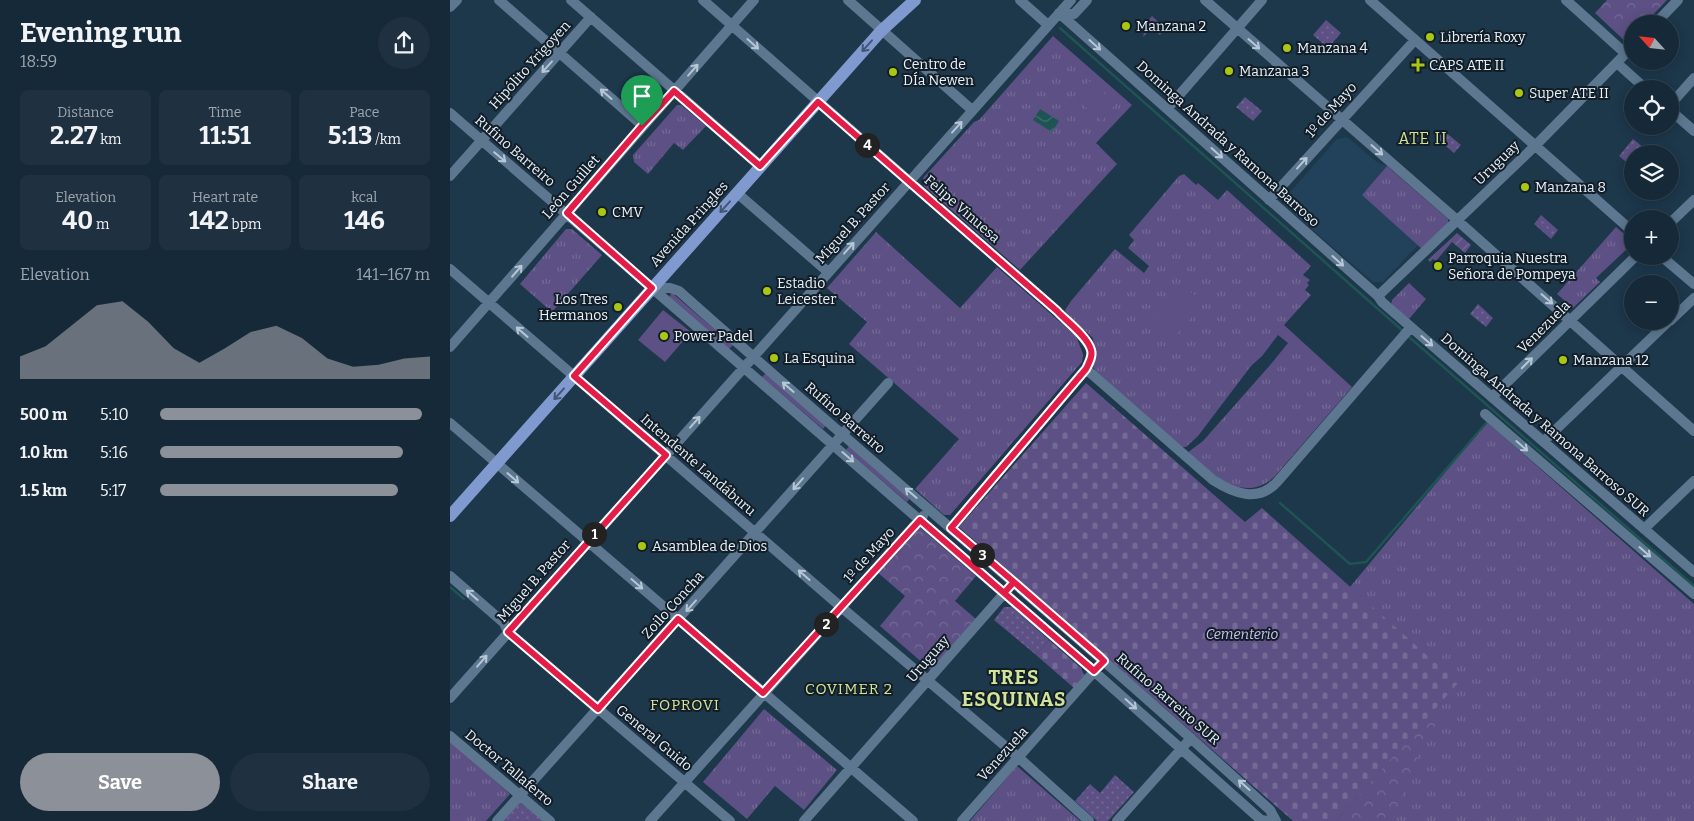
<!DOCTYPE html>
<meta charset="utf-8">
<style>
body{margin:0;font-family:Bitter,serif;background:#1f3140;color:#f1f3f6;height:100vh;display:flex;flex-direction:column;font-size:19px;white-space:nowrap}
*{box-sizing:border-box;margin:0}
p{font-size:16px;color:#9ea6ae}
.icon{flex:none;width:28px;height:28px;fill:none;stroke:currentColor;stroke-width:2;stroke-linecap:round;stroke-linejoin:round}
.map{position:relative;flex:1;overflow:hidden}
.side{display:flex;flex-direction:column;background:#162938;width:450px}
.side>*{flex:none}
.needle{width:32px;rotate:297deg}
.fabs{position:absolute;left:1174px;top:15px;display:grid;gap:10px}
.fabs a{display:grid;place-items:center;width:55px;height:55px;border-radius:50%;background:#162938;box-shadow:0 2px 12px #0003,0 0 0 1px #354553;font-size:25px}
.pin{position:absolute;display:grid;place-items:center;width:42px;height:42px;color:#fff;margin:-51px -21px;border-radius:50% 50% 50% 0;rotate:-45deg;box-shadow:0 0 5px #0007}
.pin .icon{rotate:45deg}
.km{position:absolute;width:25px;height:25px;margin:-12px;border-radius:50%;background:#222;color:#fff;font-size:14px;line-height:25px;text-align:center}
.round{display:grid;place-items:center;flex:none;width:52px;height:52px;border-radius:26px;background:#1f3140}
.headline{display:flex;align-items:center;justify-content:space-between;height:85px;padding:0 20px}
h1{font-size:28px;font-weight:700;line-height:38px}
.metrics{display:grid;grid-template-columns:repeat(3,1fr);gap:8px;height:85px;padding:5px 20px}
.metrics div{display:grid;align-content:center;border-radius:8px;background:#1f3140;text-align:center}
.metrics b{font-size:25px;font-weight:700}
.metrics small{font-size:14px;font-weight:400}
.metrics p{font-size:14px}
.chart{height:140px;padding:10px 20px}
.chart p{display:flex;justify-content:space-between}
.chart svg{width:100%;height:90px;margin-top:5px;fill:#8c9099;opacity:.7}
.button{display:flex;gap:10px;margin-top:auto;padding:10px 20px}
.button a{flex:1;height:58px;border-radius:30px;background:#8c9099;color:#fff;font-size:20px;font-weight:700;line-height:58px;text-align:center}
.button a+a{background:#1f3140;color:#f1f3f6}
ul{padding:0 20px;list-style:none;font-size:16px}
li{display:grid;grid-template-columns:80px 60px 1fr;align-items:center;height:38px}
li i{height:12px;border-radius:6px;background:#8c9099}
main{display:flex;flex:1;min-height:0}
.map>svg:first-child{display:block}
.built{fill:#22425b}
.grass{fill:url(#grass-tufts)}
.forest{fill:url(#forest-crowns)}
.cemetery{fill:url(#cemetery-stones)}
.park{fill:url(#park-dots)}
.garden{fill:url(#garden-furrows)}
.pitch{fill:#5d5084}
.water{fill:url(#water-waves)}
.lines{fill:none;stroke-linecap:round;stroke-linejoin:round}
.stream{stroke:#1e5453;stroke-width:2.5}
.minor{stroke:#5c778f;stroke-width:10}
.major{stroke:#809ad0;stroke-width:12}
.oneway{stroke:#b6c7d6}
.oneway2{stroke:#445572}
.route-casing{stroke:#fff;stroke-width:10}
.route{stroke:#e11d48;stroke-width:6}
.poi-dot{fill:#abc716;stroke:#121d26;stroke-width:2}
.labels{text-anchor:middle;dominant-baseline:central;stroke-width:4;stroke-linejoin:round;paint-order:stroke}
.poi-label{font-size:14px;fill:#e6f2fd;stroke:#121d26;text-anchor:start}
.street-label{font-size:14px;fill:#e6f2fd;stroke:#121d26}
.park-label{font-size:14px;font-style:italic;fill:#cdc2f7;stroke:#121d26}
.neighbourhood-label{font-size:15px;letter-spacing:1px;fill:#d2e499;stroke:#121d26}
.quarter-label{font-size:16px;letter-spacing:1px;fill:#d2e499;stroke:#121d26}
.district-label{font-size:19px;font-weight:bold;letter-spacing:1px;fill:#d2e499;stroke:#121d26}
</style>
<main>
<section class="side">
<div class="headline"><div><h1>Evening run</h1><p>18:59</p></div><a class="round"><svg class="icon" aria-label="share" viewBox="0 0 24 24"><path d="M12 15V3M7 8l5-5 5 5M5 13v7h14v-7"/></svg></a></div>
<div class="metrics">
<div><p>Distance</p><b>2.27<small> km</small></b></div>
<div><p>Time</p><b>11:51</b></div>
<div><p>Pace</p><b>5:13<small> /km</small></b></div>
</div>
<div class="metrics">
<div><p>Elevation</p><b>40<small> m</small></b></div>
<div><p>Heart rate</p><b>142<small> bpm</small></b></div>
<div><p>kcal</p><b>146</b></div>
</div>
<div class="chart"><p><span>Elevation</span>141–167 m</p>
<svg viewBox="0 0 160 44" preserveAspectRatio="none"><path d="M0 44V33L10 28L20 18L30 8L40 6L50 16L60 29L70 36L80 29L90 21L100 18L110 24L120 34L130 38L140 37L150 34L160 33V44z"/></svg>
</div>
<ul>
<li><b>500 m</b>5:10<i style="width:97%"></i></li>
<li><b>1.0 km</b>5:16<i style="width:90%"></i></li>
<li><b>1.5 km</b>5:17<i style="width:88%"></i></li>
</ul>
<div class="button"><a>Save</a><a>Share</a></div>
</section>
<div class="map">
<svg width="1244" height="821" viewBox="0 0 1244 821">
<defs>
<pattern id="grass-tufts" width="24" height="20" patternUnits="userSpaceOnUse" patternTransform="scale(1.25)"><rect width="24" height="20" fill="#5d5084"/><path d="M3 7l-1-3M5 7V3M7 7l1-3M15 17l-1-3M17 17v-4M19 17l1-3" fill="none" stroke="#746a96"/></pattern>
<pattern id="forest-crowns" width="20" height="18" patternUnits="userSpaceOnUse" patternTransform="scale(1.25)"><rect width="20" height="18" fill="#5d5084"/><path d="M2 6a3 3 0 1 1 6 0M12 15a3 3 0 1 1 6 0" fill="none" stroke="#746a96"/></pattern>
<pattern id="cemetery-stones" width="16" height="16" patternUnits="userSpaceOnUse" patternTransform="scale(1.25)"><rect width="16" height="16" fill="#5d5084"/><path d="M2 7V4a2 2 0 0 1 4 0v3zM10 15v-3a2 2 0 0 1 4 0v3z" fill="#746a96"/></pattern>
<pattern id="park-dots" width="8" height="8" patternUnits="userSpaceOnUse" patternTransform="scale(1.25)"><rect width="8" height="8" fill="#5d5084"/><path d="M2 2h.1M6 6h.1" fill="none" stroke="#746a96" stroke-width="1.8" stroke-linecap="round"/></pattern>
<pattern id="garden-furrows" width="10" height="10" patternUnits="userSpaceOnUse" patternTransform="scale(1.25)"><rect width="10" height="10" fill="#5d5084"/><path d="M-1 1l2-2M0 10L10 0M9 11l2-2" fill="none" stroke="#746a96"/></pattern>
<pattern id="water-waves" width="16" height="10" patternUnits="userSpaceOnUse" patternTransform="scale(1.25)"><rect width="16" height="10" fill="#1e5453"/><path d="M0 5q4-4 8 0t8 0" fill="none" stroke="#3f6d6d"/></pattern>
</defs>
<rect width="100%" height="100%" fill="#1d374b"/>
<path class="built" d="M897 137 928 163 937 166 912 195 968 245 933 282H923L834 205V199L887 139Z"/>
<path class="grass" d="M603 36 682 105 646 143 667 164 570 270 474 186 473 178 524 122 529 120Z
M227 105H231L256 126 233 150 224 143 198 174 184 162 183 155Z
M937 166 998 219V223L972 249 912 195Z
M734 174 746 185 748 183 768 200 777 190 861 266 853 275 860 280 857 283 859 285 855 290 861 295 834 325 902 387 825 476C795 506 760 473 737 453L753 441 821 364 838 343 828 335 812 356 801 366 748 436 736 447H731L650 379 643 367 645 357 643 338 616 313 615 310 621 301 665 249 694 273 699 266 678 248 684 240 679 235 729 176Z
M1166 227 1182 241V249L1179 247 1146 278 1150 282 1123 308 1107 294Z
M116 229H122L152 255 102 312 70 284Z
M426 232 510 308 547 267 626 336 633 354 632 362 500 515H494L465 489 509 439 399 344 417 322 377 288Z
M959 283 976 299 959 319 941 305 942 300Z
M222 293 283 345 279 349 219 297Z
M316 373 376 425 373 429 312 377Z
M1037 422 1244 604V821H886L1007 683 900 587Z
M399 446 460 498 457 502 396 450Z
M314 709 387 770 354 810 325 786 297 819 253 782Z
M0 741 60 794 36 821H0Z
M567 766 630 821H520Z"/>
<path class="forest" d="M1157 0H1217L1194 24H1182V35L1176 42 1145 13Z
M467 525 526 576 505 601 526 619 482 671 430 626 455 596 427 572Z
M989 704C992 724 970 750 962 768 954 784 949 804 946 821H886Z"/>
<path class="cemetery" d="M636 383 795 522 812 508 1008 683 886 821H843L509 527Z
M599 640 631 668 634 675 624 688 586 655Z"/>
<path class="park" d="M702 16 715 28 710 35 702 28 693 37 696 23Z
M876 20 891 33 878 48 863 35Z
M795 97 812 111 803 121 786 107Z
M994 131 1011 145 1004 153 987 138Z
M1183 139 1198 151 1196 154H1182V167L1169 156Z
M1091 215 1108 230 1101 239 1084 224Z
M1028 304 1043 318 1036 327 1020 314Z
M554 607H562L599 640 586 655 544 620Z
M665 775 684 792 658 821H647L625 801 640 784 650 793Z
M70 802 93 821H54Z"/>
<path class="garden" d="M1007 233 1021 245 1015 253 1002 242 986 261 983 259 980 262 978 260Z"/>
<path class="pitch" d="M639 81 666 103 652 121 625 98Z
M734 286 754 303 720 342 701 326Z
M213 310 241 332 215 362 188 340Z"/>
<path class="water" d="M590 109 609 121 602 132 583 120Z"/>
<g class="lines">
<path class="stream" d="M610 28 954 332
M958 336 1244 586
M830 503 900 564 916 562 1037 422
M0 587 14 599"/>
<path class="minor" d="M49 0 193 126
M121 0 311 166
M253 0 607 311C616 321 637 337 641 350 643 356 639 363 636 369L501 528
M398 0 522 110
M570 0 598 25
M755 0 999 213 1244 431
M920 0 1182 231
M1116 0 1176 54
M0 7 7 0
M609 13 928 296 932 302 1244 572
M609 13 624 14 637 0
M1205 24 1228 0
M1167 63 1196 89
M1220 105 1244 78
M717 109 812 0
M1220 110 1244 131
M0 113 638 666 811 820 818 821
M0 176 141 17
M287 193 378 272
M819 200 965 40
M1220 223 1244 200
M1211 256 1244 284
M0 269 391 607 568 757 639 821
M203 288H220L229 291C425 466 627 633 820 810L826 821
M928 296 1086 145 1182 47
M1220 321 1244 298
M0 347 304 0
M636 369 763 480C785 494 809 503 828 481L961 327
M1042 397 1186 256
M1035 414 1244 594
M0 423 463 821
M1094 441 1219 321
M1194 529 1244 481
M0 576 54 623 58 632 280 821
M0 698 621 0
M0 736 100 821
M47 821 228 619 438 383
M200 821 473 516
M354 821 558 589
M512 821 649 666
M667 821 741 738"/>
<path class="major" d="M0 516 431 31 465 0"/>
</g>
<defs><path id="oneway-shaft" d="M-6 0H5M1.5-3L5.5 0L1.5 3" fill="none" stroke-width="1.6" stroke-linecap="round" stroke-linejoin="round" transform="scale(1.25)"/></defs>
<g class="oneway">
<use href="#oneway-shaft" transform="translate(303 44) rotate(42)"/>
<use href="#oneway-shaft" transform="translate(804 44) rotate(41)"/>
<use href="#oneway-shaft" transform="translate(645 45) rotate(42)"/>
<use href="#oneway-shaft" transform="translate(97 67) rotate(132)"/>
<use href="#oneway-shaft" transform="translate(243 70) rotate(-49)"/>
<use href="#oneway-shaft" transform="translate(156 94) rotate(-139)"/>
<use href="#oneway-shaft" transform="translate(507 127) rotate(-48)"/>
<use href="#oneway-shaft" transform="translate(927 150) rotate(41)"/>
<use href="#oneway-shaft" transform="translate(767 153) rotate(42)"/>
<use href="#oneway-shaft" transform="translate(50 157) rotate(40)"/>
<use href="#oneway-shaft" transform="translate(852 163) rotate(-48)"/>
<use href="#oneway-shaft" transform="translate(399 248) rotate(-48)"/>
<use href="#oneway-shaft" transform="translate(888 261) rotate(42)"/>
<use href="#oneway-shaft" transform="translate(67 271) rotate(-49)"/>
<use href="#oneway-shaft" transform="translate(1097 299) rotate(41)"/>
<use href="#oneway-shaft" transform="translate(72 332) rotate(-139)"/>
<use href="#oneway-shaft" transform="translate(977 341) rotate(41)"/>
<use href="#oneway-shaft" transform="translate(1077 363) rotate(-45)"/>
<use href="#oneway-shaft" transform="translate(338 387) rotate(-139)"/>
<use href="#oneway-shaft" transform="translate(245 422) rotate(-48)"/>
<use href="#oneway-shaft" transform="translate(1072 446) rotate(41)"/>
<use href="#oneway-shaft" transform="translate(398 457) rotate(41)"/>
<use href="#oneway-shaft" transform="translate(63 478) rotate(41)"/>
<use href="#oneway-shaft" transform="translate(348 484) rotate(131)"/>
<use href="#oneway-shaft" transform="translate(461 493) rotate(-139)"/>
<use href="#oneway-shaft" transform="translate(1195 552) rotate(41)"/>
<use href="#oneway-shaft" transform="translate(354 575) rotate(-139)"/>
<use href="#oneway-shaft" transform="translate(187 584) rotate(41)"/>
<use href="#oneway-shaft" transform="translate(22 595) rotate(-139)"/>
<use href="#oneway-shaft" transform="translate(241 606) rotate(132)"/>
<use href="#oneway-shaft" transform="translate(32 661) rotate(-49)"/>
<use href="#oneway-shaft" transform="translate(681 704) rotate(42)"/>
<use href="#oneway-shaft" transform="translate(794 785) rotate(-138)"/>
</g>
<g class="oneway2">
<use href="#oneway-shaft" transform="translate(417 46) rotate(132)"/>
<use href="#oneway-shaft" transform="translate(275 207) rotate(132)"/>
<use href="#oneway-shaft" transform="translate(109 394) rotate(132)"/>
</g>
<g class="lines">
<g class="route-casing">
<path id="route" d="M192 126 117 213 202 288 124 376 216 455 58 632 148 709 228 619 313 693 470 520 554 593 564 582 650 657 654 661 644 671 554 593 564 582 501 528 636 369C639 363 643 356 641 350 638 337 616 321 607 311L368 102 310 166 224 91 192 126"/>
</g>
<use href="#route" class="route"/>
</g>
<g class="poi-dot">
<circle cx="676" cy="26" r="5"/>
<circle cx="980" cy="37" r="5"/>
<circle cx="837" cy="48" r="5"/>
<path d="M965.5 57.5h5v5h5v5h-5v5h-5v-5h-5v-5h5z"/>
<circle cx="779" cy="71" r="5"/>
<circle cx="443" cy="72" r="5"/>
<circle cx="1069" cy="93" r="5"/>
<circle cx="1075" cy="187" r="5"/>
<circle cx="152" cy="212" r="5"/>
<circle cx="988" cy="266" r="5"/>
<circle cx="317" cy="291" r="5"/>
<circle cx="168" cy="307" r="5"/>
<circle cx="214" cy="336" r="5"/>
<circle cx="324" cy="358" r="5"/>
<circle cx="1113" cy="360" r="5"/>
<circle cx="192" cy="546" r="5"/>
</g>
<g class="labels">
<g class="poi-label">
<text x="686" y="26">Manzana 2</text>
<text x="990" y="37">Librería Roxy</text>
<text x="847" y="48">Manzana 4</text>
<text x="453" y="64">Centro de<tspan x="453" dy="16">DÍa Newen</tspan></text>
<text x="979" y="65">CAPS ATE II</text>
<text x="789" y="71">Manzana 3</text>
<text x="1079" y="93">Super ATE II</text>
<text x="1085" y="187">Manzana 8</text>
<text x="162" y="212">CMV</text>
<text x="998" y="258">Parroquia Nuestra<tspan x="998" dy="16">Señora de Pompeya</tspan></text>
<text x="327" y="283">Estadio<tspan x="327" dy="16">Leicester</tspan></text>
<text x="158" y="299" text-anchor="end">Los Tres<tspan x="158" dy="16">Hermanos</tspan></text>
<text x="224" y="336">Power Padel</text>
<text x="334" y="358">La Esquina</text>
<text x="1123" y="360">Manzana 12</text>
<text x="202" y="546">Asamblea de Dios</text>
</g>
<g class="street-label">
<text transform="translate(80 65) rotate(-48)">Hipólito Yrigoyen</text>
<text transform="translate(881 110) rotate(-48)">1º de Mayo</text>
<text transform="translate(778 144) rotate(42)">Dominga Andrada y Ramona Barroso</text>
<text transform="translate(65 151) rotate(41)">Rufino Barreiro</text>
<text transform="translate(1047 163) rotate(-44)">Uruguay</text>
<text transform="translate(121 187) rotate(-49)">León Guillet</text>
<text transform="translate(512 209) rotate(41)">Felipe Vinuesa</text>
<text transform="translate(403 223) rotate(-48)">Miguel B. Pastor</text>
<text transform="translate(239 224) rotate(-48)">Avenida Pringles</text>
<text transform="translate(1094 327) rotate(-45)">Venezuela</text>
<text transform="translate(395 418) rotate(41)">Rufino Barreiro</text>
<text transform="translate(1095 425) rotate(41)">Dominga Andrada y Ramona Barroso SUR</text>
<text transform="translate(248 465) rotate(41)">Intendente Landáburu</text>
<text transform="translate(419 555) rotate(-48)">1º de Mayo</text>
<text transform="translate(84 581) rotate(-49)">Miguel B. Pastor</text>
<text transform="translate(223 605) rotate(-48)">Zoilo Concha</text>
<text transform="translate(478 659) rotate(-49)">Uruguay</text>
<text transform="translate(718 699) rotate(41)">Rufino Barreiro SUR</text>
<text transform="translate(204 738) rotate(40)">General Guido</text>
<text transform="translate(553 754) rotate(-48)">Venezuela</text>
<text transform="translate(59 768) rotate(40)">Doctor Tallaferro</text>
</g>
<g class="park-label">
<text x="792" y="634">Cementerio</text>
</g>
<g class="neighbourhood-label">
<text x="399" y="689">COVIMER 2</text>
<text x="235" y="705">FOPROVI</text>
</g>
<g class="quarter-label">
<text x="973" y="138">ATE II</text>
</g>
<g class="district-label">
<text x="564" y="677">TRES<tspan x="564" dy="22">ESQUINAS</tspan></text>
</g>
</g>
</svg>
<div class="fabs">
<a><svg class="needle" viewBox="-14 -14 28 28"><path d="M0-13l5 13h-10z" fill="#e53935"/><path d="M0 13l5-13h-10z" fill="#9ea6ae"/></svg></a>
<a><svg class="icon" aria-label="locate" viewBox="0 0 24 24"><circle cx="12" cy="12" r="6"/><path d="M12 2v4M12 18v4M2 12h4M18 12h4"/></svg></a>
<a><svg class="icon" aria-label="layers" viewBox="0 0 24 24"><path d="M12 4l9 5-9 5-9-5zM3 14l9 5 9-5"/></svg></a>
<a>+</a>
<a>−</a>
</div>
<div class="pin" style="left:192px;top:126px;background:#1e9e55"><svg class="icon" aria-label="arrive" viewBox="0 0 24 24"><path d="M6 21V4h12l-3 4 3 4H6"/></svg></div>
<b class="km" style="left:144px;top:534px">1</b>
<b class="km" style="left:376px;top:624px">2</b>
<b class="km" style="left:532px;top:555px">3</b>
<b class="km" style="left:417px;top:145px">4</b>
</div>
</main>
